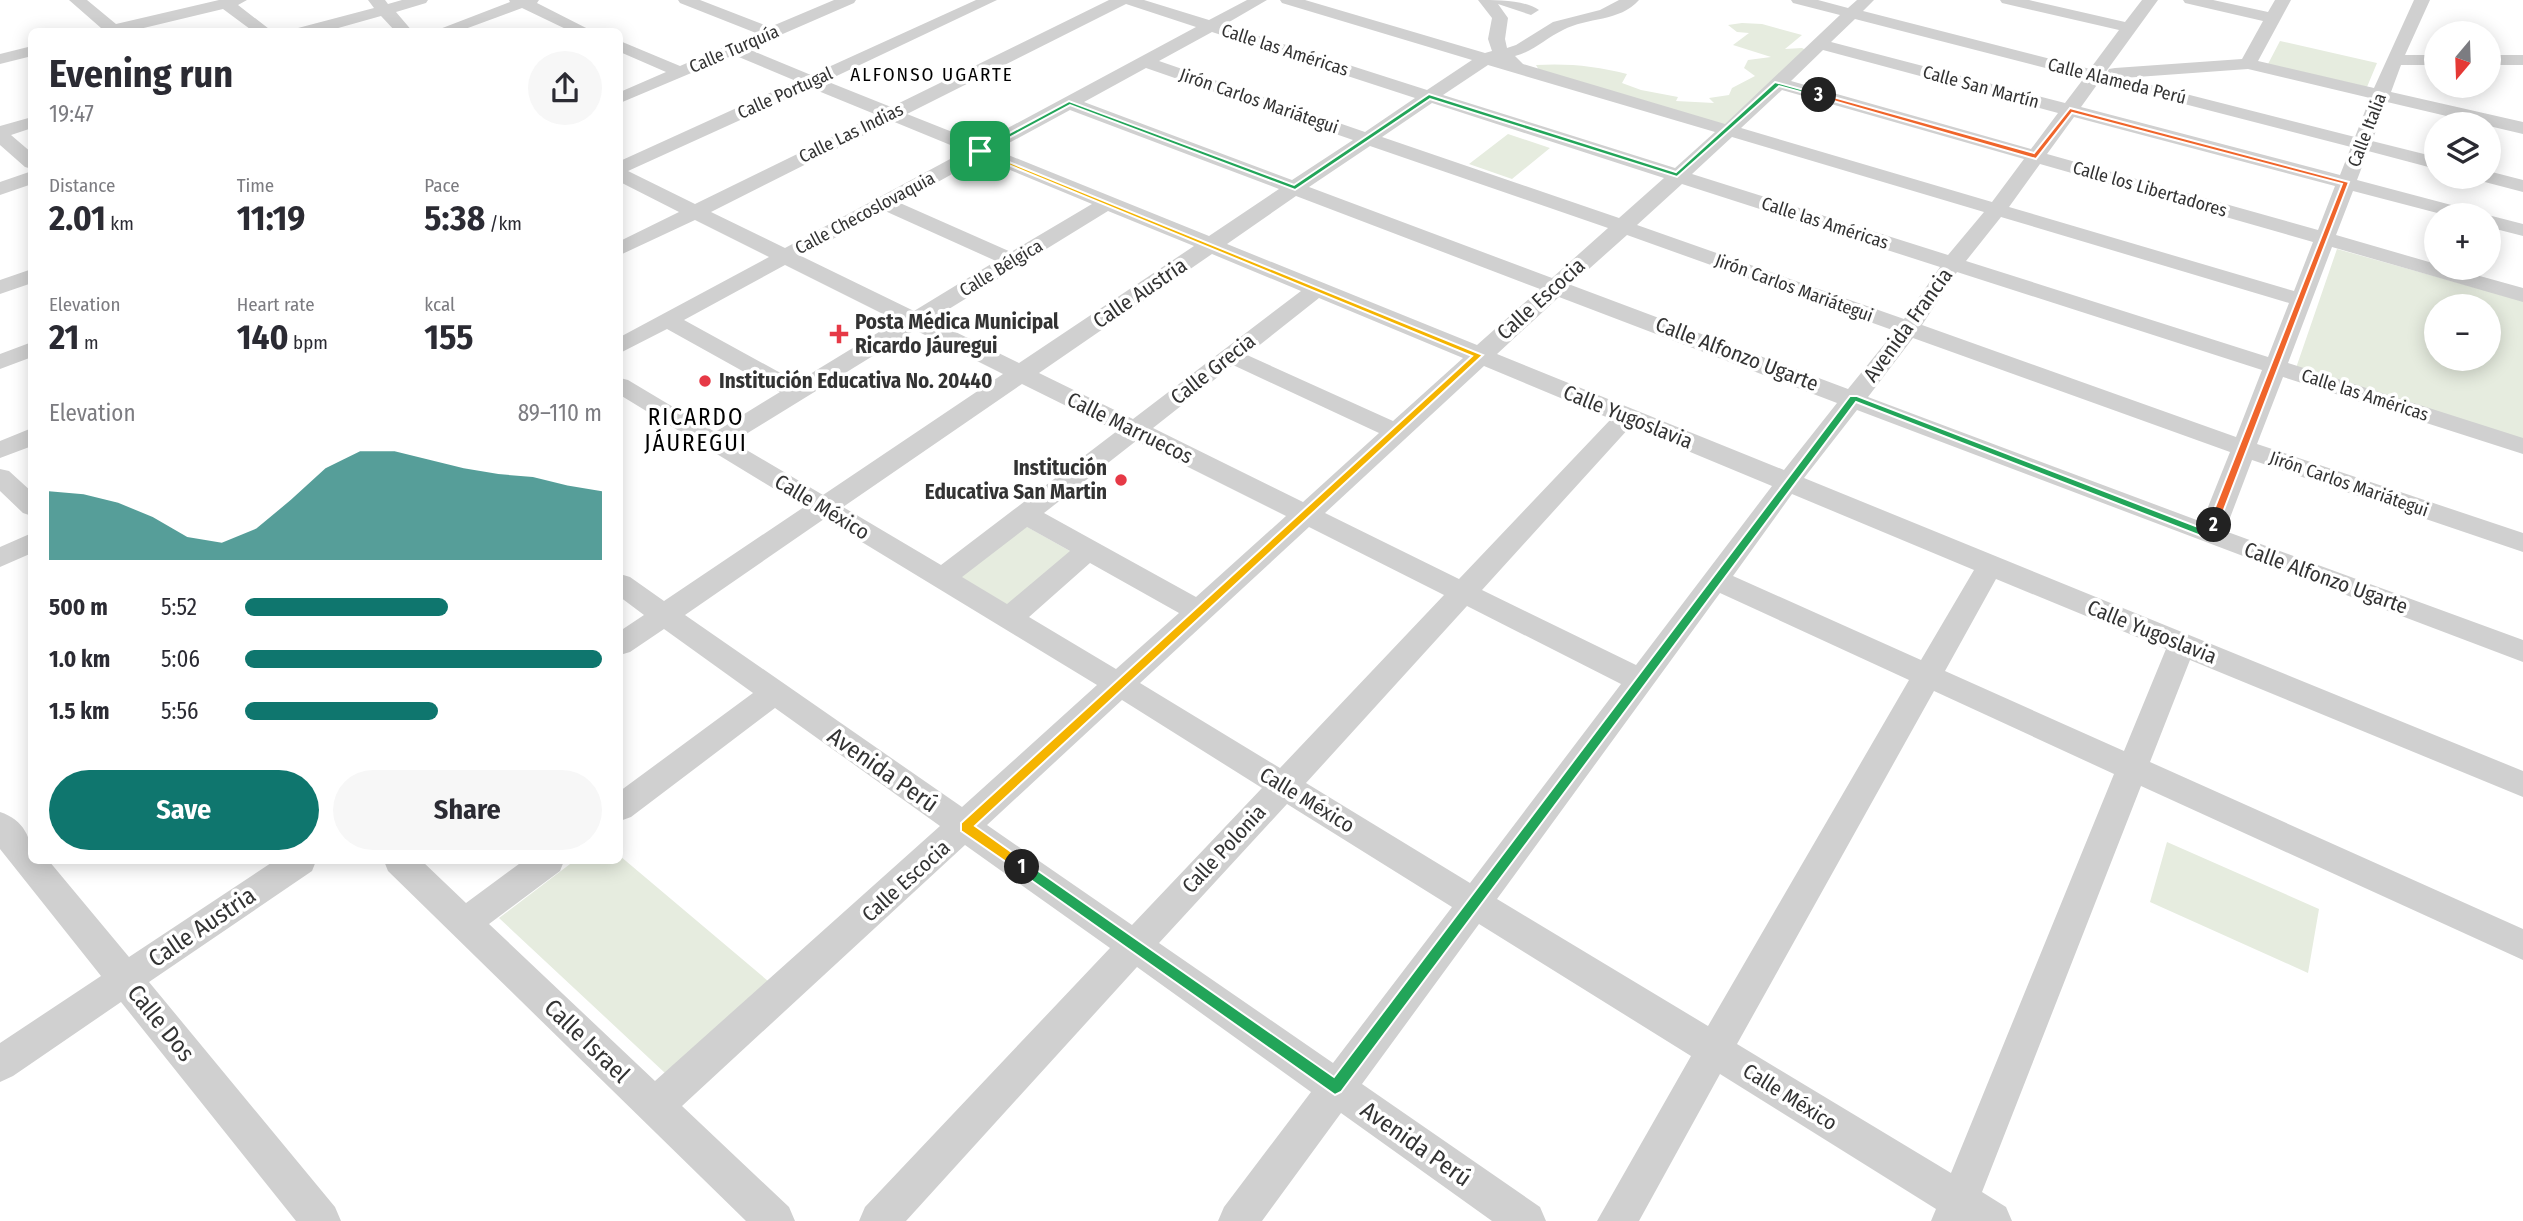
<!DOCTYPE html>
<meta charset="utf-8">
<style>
body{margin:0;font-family:"Fira Sans Condensed",sans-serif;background:#f7f7f7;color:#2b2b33;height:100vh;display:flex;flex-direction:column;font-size:26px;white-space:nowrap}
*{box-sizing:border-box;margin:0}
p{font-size:23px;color:#7c7c81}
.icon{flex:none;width:38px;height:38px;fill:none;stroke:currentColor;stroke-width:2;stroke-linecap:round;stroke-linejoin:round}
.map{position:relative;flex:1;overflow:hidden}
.drawer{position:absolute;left:28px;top:28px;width:595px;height:836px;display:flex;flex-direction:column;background:#fff;border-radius:10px;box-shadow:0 4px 18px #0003}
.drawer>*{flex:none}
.needle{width:46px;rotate:199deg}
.controls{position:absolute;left:2424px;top:21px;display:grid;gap:14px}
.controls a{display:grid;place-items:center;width:77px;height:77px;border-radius:50%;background:#fff;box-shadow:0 4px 18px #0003;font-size:35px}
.pin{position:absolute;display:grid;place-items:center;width:60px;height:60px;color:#fff;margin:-30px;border-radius:14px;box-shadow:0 4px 10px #0006}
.km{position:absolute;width:35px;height:35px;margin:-18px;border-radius:50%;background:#222;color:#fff;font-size:19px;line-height:35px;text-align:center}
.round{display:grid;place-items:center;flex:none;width:74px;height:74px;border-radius:37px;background:#f7f7f7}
.summary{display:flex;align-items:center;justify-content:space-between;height:119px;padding:0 21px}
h1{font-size:38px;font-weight:700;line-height:52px}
.figures{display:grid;grid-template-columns:repeat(3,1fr);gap:10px;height:119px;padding:7px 21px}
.figures div{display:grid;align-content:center}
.figures b{font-size:35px;font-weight:700}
.figures small{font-size:19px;font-weight:400}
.figures p{font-size:19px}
.chart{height:196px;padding:14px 21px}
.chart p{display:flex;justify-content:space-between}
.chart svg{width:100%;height:126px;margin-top:7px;fill:#0f766e;opacity:.7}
.action{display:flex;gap:14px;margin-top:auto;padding:14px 21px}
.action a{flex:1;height:80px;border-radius:42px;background:#0f766e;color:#fff;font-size:28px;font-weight:700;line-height:80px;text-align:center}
.action a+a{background:#f7f7f7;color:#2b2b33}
ul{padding:0 21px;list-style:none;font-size:23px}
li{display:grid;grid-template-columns:112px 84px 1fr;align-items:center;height:52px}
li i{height:18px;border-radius:9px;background:#0f766e}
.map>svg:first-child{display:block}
.green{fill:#e6ecdf;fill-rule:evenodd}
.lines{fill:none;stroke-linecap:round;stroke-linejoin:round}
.minor{fill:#d0d0d0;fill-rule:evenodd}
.split-1{fill:#f5b400;stroke:#fff;stroke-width:2}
.split-2{fill:#22a559;stroke:#fff;stroke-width:2}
.split-3{fill:#f0652b;stroke:#fff;stroke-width:2}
.split-4{fill:#22a559;stroke:#fff;stroke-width:2}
.poi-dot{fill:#e63946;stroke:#fff;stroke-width:2.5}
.labels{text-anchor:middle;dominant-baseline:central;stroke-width:7;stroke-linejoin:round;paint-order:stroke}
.far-street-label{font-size:18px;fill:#333;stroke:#fff}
.far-neighbourhood-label{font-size:19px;letter-spacing:2px;fill:#000;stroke:#fff}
.street-label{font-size:21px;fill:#333;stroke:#fff}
.poi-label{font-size:21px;font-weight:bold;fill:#333;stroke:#fff;text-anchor:start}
.neighbourhood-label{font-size:23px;letter-spacing:2px;fill:#000;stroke:#fff}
.near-street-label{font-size:24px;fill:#333;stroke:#fff}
</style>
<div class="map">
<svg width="2523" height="1221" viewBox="0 0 2523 1221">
<rect width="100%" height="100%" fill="#fff"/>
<path class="green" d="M1742 23 1762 24 1802 35 1785 49 1802 48 1808 51 1729 130 1540 72 1536 65C1567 63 1597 66 1627 74L1622 83 1641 90 1678 97 1676 101 1714 103 1709 98 1729 95 1732 88 1755 76 1744 68 1748 60 1771 57 1733 45 1749 33 1737 32 1728 25Z
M2280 41 2377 63 2367 87 2268 64Z
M1508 134 1550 148 1512 179 1469 164Z
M2337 249 2523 301V439L2296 368ZM2436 306H2488V359H2436Z
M1022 524 1077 555 1011 610 955 578Z
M2167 842 2319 909 2308 973 2150 902Z
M620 856 768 981 665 1073 499 918 574 861H620Z"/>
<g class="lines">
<path class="minor" d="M69 0H87L116 24 219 0H247L238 5 273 32H254L223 9 127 32H96L101 28Z
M368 0H385L388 4 402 0H428L426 3 396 12 413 32H396L381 16 324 32H296L298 28 374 8Z
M509 0H539L537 3 594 32H572L522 8 457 32H432L510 2Z
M678 0H700L770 27 834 0H856L854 3 748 49 811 75 976 0H997L826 81 891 107 1109 0H1144L1209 20 1247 0H1267L1224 25 1427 90 1472 60 1282 3 1280 0H1305L1485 53 1492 51 1488 39 1492 18 1478 0C1497 0 1525 0 1539 10L1531 15 1498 4 1508 18 1505 39 1507 48 1516 45 1553 22 1600 10 1619 0H1639C1620 22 1587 17 1563 30 1546 38 1534 51 1515 56L1523 64 1725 124 1840 15 1793 3 1791 0H1818L1848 8 1857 0H1874L1863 11 2090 69 2119 30 2002 3 2000 0H2029L2125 22 2142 0H2158L2105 73H2107L2109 69 2115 68 2242 59 2263 21 2185 3 2183 0H2213L2268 12 2275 0H2291L2258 61 2374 88 2414 0H2430L2405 55H2436V65H2401L2391 92 2523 122V134L2387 102 2372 141 2436 157V169L2368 151 2357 180 2474 211 2477 215H2445L2353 191 2336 235 2436 264V268H2451L2523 288V302L2332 247 2288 363 2523 438V454L2283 377 2257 444 2523 533V552L2252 460 2225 531 2523 640V662L1857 410 1804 478 2523 771V797L2190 660 2150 762 2523 929V960L2141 786 1982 1192 2006 1207 2012 1221H1931L1936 1209 1720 1074 1639 1221H1597L1691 1056 1479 924 1362 1084 1540 1207 1546 1221H1492L1341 1113 1262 1221H1218L1224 1207 1311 1092 1137 967 906 1221H859L865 1207 1110 948 965 845 682 1106 789 1207 795 1221H746L388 871 384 861H422L466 903 523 861H564L560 871 489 924 655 1081 940 826 775 708 631 817 620 821V791L753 693 664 629 630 652 620 655V631L644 615 620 597V574L630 577 664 601 804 507 620 395V378L628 380 715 432 780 392 667 329 620 353V337L769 257 695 220 620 255V241L679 212 620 182V161L796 81 734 55 620 103V92L666 72 620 52V41L680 66 756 33 680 3ZM1126 4 1196 27 980 143 907 114ZM1855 19 2084 78 2065 103 1831 42ZM1212 32 1415 98 1365 132 1159 61ZM1823 50 2058 113 2031 149 1791 81ZM1488 65 1715 132 1675 168 1443 95ZM1146 68 1353 140 1292 180 1084 102ZM2248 69 2370 98 2355 137 2123 78ZM2099 82 2351 147 2340 175 2081 107ZM811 88 877 115 695 204 628 171ZM1782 90 2024 159 1992 202 1741 128ZM1432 103 1664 178 1619 218 1382 137ZM1070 110 1279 189 1209 236 996 150ZM2074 117 2335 186 2318 230 2047 154ZM892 121 965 151 785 248 711 212ZM1732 137 1984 212 1948 255 1692 174ZM1370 146 1608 228 1552 278 1309 187ZM981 158 1092 204 1011 252 900 203ZM2040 164 2313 242 2294 291 2009 207ZM1682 184 1940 267 1904 319 1637 225ZM1296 196 1540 289 1477 345 1227 244ZM885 211 996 261 914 311 801 256ZM1108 211 1194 246 1019 363 931 320ZM2001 217 2289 303 2268 357 1966 261ZM1627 235 1895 331 1848 389 1571 285ZM1212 254 1301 291 1133 419 1039 373ZM785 265 897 321 797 382 684 320ZM1957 272 2262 370 2236 437 1922 325ZM1559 297 1837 403 1784 470 1497 354ZM1319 298 1463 358 1393 421 1247 355ZM915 330 1003 374 823 495 733 442ZM1913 338 2230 452 2202 522 1868 397ZM1233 365 1379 433 1303 502 1153 428ZM1484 366 1611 419 1459 579 1325 513ZM1022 384 1117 431 941 565 843 507ZM1630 427 1772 486 1636 665 1482 590ZM1136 441 1286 516 1196 597 1044 513ZM1792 494 1974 570 1921 660 1733 576ZM824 519 1097 685 962 807 685 615ZM1027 527 1070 551 1007 604 962 577ZM1309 527 1444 595 1280 768 1140 683ZM1090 563 1179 613 1116 669 1029 617ZM1996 579 2166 649 2124 751 1945 671ZM1720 593 1909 680 1708 1026 1497 899ZM1467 606 1621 684 1470 883 1306 783ZM1934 691 2114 774 1951 1173 1737 1044ZM1122 700 1262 788 1132 925 987 825ZM1287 804 1452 907 1333 1063 1159 943Z
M32 46V56L0 64V54Z
M2488 55H2523V65H2488Z
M32 117V128L11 135 32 153V169L25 167 0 145V126Z
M32 171V184L0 195V182Z
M2488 171 2523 180V192L2481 181 2478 177H2488Z
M2487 215H2488L2523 224V236L2488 227Z
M32 269V283L0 294V280Z
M32 342V357L0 369V354Z
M32 428V446L0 458V441Z
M0 469 9 471 32 492V516L23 513 0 491Z
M32 533V553L0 567V547Z
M0 812C24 820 32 838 32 861H49L129 957 274 861H316L312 871 149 982 335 1207 341 1221H296L121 1002 13 1076 0 1082V1043L101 976 0 849Z"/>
</g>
<path class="split-1" d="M977 149 1483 355 975 826 1027 863V871L1022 873 961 831V823L1472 356 977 152Z"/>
<path class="split-2" d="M1850 396H1857L2206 530 2210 523 2219 525 2214 538H2206L1856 402 1341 1092 1335 1095 1018 871V863H1027L1334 1077Z"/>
<path class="split-3" d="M1819 93 2034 153 2070 108 2349 182 2217 528 2208 525 2342 184 2072 113 2036 159 1816 96Z"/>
<path class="split-4" d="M1775 82 1822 95 1819 97 1779 86 1677 177 1430 99 1295 190 1070 105 983 152 976 151 1069 101 1294 185 1429 94 1676 172Z"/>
<g class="poi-dot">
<path d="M835.5 323.5h7v7h7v7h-7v7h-7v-7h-7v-7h7z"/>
<circle cx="705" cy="381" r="7"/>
<circle cx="1121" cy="480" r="7"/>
</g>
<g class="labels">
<g class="far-street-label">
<text transform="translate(734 49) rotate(-23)">Calle Turquía</text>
<text transform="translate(1285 50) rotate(18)">Calle las Américas</text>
<text transform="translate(2117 81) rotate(14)">Calle Alameda Perú</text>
<text transform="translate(1981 87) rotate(15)">Calle San Martín</text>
<text transform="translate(785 93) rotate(-24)">Calle Portugal</text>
<text transform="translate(1259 101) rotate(19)">Jirón Carlos Mariátegui</text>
<text transform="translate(2367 130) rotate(-69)">Calle Italia</text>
<text transform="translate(851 133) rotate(-26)">Calle Las Indias</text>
<text transform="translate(2150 189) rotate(16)">Calle los Libertadores</text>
<text transform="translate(865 213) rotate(-28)">Calle Checoslovaquia</text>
<text transform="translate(1825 223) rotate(18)">Calle las Américas</text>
<text transform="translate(1001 268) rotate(-31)">Calle Bélgica</text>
<text transform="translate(1794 288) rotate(20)">Jirón Carlos Mariátegui</text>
<text transform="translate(2365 395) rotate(18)">Calle las Américas</text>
<text transform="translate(2349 484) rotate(19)">Jirón Carlos Mariátegui</text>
</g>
<g class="far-neighbourhood-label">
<text x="932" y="74">ALFONSO UGARTE</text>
</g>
<g class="street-label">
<text transform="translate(1140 293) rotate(-34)">Calle Austria</text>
<text transform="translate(1541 299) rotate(-42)">Calle Escocia</text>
<text transform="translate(1908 325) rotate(-54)">Avenida Francia</text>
<text transform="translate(1737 354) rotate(21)">Calle Alfonzo Ugarte</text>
<text transform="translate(1213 369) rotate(-38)">Calle Grecia</text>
<text transform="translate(1628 417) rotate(22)">Calle Yugoslavia</text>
<text transform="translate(1130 428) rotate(26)">Calle Marruecos</text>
<text transform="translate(822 507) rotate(31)">Calle México</text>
<text transform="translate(2326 578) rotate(20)">Calle Alfonzo Ugarte</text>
<text transform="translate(2152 632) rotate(22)">Calle Yugoslavia</text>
<text transform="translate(1307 800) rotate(31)">Calle México</text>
<text transform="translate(1224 849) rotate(-47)">Calle Polonia</text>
<text transform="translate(906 881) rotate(-42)">Calle Escocia</text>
<text transform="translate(1790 1097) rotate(32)">Calle México</text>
</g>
<g class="poi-label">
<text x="855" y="322">Posta Médica Municipal<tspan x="855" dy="24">Ricardo Jáuregui</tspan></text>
<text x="719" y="381">Institución Educativa No. 20440</text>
<text x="1107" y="468" text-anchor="end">Institución<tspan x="1107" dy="24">Educativa San Martin</tspan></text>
</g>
<g class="neighbourhood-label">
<text x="696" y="417">RICARDO<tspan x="696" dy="26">JÁUREGUI</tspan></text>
</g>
<g class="near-street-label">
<text transform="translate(883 770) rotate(35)">Avenida Perú</text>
<text transform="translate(202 927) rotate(-34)">Calle Austria</text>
<text transform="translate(161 1023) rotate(51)">Calle Dos</text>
<text transform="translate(587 1041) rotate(44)">Calle Israel</text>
<text transform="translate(1416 1144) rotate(35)">Avenida Perú</text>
</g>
</g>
</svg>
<div class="controls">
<a><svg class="needle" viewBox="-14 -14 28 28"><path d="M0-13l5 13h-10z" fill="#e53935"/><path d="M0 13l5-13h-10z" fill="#7c7c81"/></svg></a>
<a><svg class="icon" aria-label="layers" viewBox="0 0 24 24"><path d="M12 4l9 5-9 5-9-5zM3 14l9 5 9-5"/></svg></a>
<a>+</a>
<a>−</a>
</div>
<div class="pin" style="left:980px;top:151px;background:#1e9e55"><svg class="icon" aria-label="arrive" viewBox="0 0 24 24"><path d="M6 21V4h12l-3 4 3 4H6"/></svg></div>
<b class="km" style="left:1022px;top:867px">1</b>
<b class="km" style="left:2214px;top:525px">2</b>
<b class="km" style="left:1819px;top:95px">3</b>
<section class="drawer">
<div class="summary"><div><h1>Evening run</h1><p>19:47</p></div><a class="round"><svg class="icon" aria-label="share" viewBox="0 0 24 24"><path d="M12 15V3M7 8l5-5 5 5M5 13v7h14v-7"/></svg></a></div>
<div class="figures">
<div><p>Distance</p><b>2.01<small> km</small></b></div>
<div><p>Time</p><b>11:19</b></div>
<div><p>Pace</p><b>5:38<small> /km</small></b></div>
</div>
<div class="figures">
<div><p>Elevation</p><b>21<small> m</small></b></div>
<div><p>Heart rate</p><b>140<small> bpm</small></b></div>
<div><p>kcal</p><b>155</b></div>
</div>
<div class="chart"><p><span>Elevation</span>89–110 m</p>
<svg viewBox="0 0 160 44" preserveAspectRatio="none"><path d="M0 44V20L10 21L20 24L30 29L40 36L50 38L60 33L70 23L80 12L90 6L100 6L110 9L120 12L130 14L140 15L150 18L160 20V44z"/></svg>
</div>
<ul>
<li><b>500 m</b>5:52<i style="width:57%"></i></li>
<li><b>1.0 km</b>5:06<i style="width:100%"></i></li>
<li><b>1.5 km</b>5:56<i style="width:54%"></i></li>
</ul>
<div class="action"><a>Save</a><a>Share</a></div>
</section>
</div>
